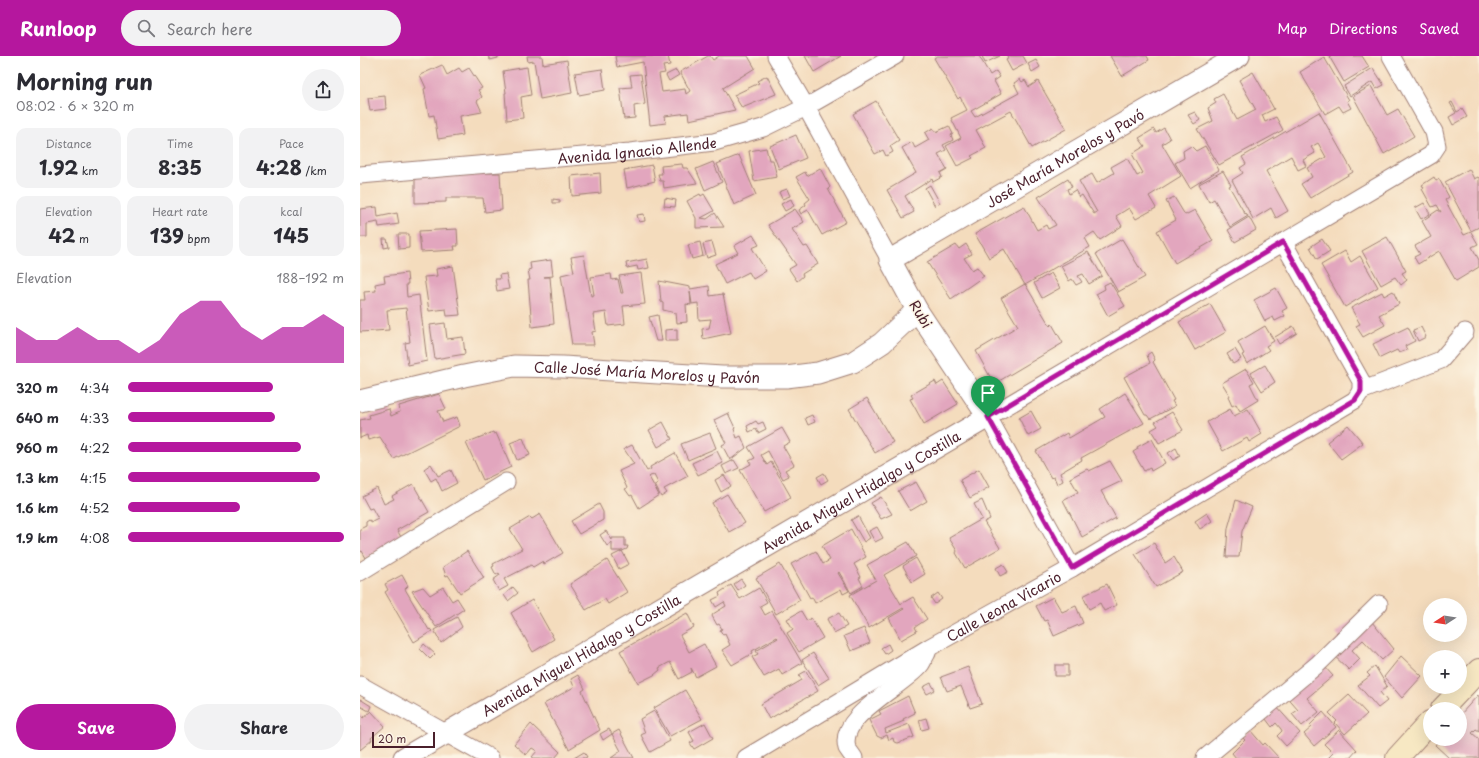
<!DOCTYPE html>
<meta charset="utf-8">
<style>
body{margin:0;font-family:"Playpen Sans",sans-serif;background:#f2f2f3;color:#2b2b33;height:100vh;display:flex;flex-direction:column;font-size:15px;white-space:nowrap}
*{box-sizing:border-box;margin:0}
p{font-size:13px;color:#7c7c81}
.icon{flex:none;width:22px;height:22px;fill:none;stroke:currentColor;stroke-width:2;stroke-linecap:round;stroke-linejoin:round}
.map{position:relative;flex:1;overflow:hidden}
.drawer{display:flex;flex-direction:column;background:#fff;width:360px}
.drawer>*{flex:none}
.needle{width:26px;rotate:258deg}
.controls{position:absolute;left:1063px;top:542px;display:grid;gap:8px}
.controls a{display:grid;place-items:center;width:44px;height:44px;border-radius:50%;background:#fff;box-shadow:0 4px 16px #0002;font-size:20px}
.scale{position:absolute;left:12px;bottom:10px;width:63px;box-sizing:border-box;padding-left:4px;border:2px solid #4a1f2b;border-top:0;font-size:11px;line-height:14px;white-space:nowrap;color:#4a1f2b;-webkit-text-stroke:3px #fcf5e5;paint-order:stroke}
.pin{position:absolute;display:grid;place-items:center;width:34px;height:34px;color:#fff;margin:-41px -17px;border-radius:50% 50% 50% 0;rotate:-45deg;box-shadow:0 0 4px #0007}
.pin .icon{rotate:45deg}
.round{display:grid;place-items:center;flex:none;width:42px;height:42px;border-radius:21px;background:#f2f2f3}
.summary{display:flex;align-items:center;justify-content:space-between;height:68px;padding:0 16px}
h1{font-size:22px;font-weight:700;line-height:30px}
.figures{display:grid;grid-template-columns:repeat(3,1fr);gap:6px;height:68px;padding:4px 16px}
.figures div{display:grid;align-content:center;border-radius:10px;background:#f2f2f3;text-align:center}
.figures b{font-size:20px;font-weight:700}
.figures small{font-size:11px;font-weight:400}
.figures p{font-size:11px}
.chart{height:112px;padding:8px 16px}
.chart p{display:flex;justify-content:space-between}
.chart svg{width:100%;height:72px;margin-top:4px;fill:#b5179e;opacity:.7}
.button{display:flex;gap:8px;margin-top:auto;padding:8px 16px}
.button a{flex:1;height:46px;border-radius:24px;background:#b5179e;color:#fff;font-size:16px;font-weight:700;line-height:46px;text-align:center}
.button a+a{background:#f2f2f3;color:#2b2b33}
ul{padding:0 16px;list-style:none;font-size:13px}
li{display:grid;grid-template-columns:64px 48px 1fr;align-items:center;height:30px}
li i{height:10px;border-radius:5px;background:#b5179e}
header{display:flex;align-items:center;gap:24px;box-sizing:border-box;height:56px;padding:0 20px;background:#b5179e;color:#fff}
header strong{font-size:19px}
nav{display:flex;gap:22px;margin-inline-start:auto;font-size:14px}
.search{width:280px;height:36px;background:#f2f2f3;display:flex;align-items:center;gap:10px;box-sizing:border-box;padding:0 14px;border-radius:22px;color:#7c7c81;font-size:15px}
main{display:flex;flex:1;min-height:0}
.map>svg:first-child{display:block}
.building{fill:#e2a6be}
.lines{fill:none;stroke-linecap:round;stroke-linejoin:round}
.minor-casing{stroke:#9f7e74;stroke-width:19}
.tertiary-casing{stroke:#9f7e74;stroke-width:23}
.secondary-casing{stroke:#9f7e74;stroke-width:24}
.minor{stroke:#fff;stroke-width:17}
.tertiary{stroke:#fff;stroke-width:21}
.secondary{stroke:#f7e8c3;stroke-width:22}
.route-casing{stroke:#fff;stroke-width:8}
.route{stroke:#b5179e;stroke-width:5}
.labels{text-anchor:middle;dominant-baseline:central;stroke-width:3;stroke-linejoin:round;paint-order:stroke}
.street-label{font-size:14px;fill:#4a1f2b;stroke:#fcf5e5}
</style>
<header>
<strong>Runloop</strong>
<div class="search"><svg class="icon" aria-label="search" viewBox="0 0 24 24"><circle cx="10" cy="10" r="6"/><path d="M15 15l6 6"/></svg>Search here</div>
<nav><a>Map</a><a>Directions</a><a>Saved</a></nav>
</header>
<main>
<section class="drawer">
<div class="summary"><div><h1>Morning run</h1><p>08:02 · 6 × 320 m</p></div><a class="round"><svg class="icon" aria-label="share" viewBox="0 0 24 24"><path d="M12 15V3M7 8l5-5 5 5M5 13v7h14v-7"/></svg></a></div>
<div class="figures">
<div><p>Distance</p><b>1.92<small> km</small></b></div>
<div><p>Time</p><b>8:35</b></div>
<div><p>Pace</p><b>4:28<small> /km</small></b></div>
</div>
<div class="figures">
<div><p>Elevation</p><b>42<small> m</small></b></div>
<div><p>Heart rate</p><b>139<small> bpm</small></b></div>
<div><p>kcal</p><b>145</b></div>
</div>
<div class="chart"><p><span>Elevation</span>188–192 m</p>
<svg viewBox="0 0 160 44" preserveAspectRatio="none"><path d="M0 44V22L10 30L20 30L30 22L40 30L50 30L60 38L70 30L80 14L90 6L100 6L110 22L120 30L130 22L140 22L150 14L160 22V44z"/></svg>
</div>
<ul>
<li><b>320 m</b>4:34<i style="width:67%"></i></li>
<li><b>640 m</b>4:33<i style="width:68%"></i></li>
<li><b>960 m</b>4:22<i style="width:80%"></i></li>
<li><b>1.3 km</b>4:15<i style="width:89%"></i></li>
<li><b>1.6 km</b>4:52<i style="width:52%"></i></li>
<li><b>1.9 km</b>4:08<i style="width:100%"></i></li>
</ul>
<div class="button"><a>Save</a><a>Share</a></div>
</section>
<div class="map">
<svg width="1119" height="702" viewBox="0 0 1119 702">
<rect width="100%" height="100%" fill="#fcf5e5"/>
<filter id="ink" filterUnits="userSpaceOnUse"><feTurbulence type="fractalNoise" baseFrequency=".025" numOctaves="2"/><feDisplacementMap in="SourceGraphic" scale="8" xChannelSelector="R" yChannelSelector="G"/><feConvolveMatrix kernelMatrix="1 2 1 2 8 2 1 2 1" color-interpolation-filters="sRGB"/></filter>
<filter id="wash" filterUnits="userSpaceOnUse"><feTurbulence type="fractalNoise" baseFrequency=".012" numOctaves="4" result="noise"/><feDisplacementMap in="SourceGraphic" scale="16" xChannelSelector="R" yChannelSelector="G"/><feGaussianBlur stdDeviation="0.9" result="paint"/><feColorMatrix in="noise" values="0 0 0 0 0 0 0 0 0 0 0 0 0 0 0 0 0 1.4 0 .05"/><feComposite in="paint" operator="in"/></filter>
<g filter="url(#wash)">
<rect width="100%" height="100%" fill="#f4dcbd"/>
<g id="blocks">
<path class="building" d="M128 0H138V2L130 4Z
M167 0H182L183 8 207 4 212 37 180 43 174 5 168 6Z
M255 0H308L310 9 303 10 305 17 299 18 302 36 325 33 326 38 330 35 320 16 348 0H350L353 4 359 0H388L395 12 363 32 375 54 329 64 328 57 305 60 306 67 290 69 283 6 257 11Z
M445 0H481L454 16Z
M577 0H619L630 19 636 15 640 21 634 25 641 38 611 55 615 61 659 37 654 27 660 23 662 26 665 24 669 31 678 25 706 73 672 92 651 55 616 74 626 92 611 100 613 102 597 110 586 90 601 82 591 62 607 54 600 41 598 43 574 2Z
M622 0H640L625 7Z
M648 0H663L667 7 652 15 646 4 649 2Z
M750 0H787L789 4 762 20Z
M969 0H1002L1009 11 984 26Z
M964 1 989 44 987 45 991 52 983 56 979 50 965 58 940 16Z
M676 4 680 11 672 16 668 8Z
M82 9 87 19 99 12 102 16 109 12 122 32 118 34 122 41 117 45 122 56 100 60 103 79 78 83 74 59 69 60 64 33 66 32 60 19Z
M167 11 171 39 161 41 163 62 147 64 145 37H146L143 15Z
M1013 12 1024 29 1016 33 1012 26 990 40 984 30Z
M242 13 245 34 219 39 215 17Z
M316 14 319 19 309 25 306 19Z
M893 16 914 53 902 59 905 66 916 61 923 74 859 109 837 73 853 65 848 52 856 47 854 43 863 38 877 64 896 54 879 24Z
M281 18 285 48 274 50 275 62 264 63 260 32 272 31 270 19Z
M407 20 416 38 382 52 374 39 399 27 397 25Z
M1011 30 1027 59 1038 53 1054 80 1024 98 993 40Z
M25 40 26 53 10 55 8 42Z
M516 45 539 84 530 90 533 96 526 100 523 94 515 98 493 58Z
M1092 46 1097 56 1102 53 1107 61 1093 69 1089 61 1096 57 1090 47Z
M835 56 840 64 834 68 828 59Z
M959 56 993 116 950 142 941 128 952 121 947 112 966 101 958 87 951 91 955 97 943 104 946 110 938 114 931 100 906 115 928 155 916 162 911 152 893 163 872 124 883 117 880 112 886 108 882 101Z
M589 70 593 78 591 79 593 84 583 89 586 94 578 98 587 113 580 117 582 121 573 126 572 123 545 140 554 156 543 162 527 134 556 117 542 92 552 86 555 92 569 84 565 77 573 72 576 76Z
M804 72 810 83 802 88 821 120 789 140 796 152 776 163 769 152 756 160 762 170 740 184 734 176 725 182 730 191 665 229 644 193 629 202 615 178 664 150 677 174 686 169 688 173 696 169 678 141 708 123 712 131 707 133 709 138 715 134 719 141 722 139 734 158 737 156 719 125 732 118 737 127 754 117 751 111 767 102 777 120 783 117 772 98 785 90 779 82 794 73 796 77Z
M436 79 446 102 419 113 410 90Z
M831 90 836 95 845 90 859 114 830 132 815 107 824 102 823 95Z
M406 92 409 104H413L417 121 394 125 389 95Z
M379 99 396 139 374 149 357 108Z
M353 106 362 126 345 134 336 113Z
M322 108 323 112H327L337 127 304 132 303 125H300L298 118H302L301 110Z
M292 109 295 125 267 132 264 114Z
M460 112 470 131 468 133 486 166 462 179 448 154 441 158 439 154 446 149 445 147 450 143 436 121 445 116 447 120Z
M1109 113 1114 123 1118 121 1119 122V171L1111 175 1085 126Z
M863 115 871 129 869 130 885 158 886 157 888 160 870 171 854 143 849 146 839 128Z
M122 117H140L142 154 125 156 123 142H86V146L55 147V120Z
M240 117 241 137 212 140 211 120Z
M1074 121 1076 125 1079 123 1089 141 1085 144 1104 179 1111 176 1118 188 1112 191 1119 204V211L1096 225 1079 195 1058 208 1054 201 1060 198 1055 190 1071 181 1062 165 1078 154 1081 156 1077 149 1072 151 1062 133 1064 132 1062 129Z
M570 129 580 147 575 150 565 132Z
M427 133 430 140 422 143 419 136Z
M340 138 341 140 344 138 354 155 341 162 347 163 355 157 364 171 336 172V162L327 145Z
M814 141 825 159 835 154 853 185 815 207 797 175 816 164 806 145Z
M305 142 316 144 315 151 304 150Z
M193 143 200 144V147H193Z
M431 143 434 150 425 155 421 148Z
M1064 147 1070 158 1061 163 1055 152Z
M17 151 18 161 37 157 39 168 19 171 18 166 7 168V181H0V153Z
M435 153 444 166 432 173 444 191 447 190 458 208 442 218 443 220 437 225 429 213 436 209 408 169Z
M284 158 285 165 279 166 277 159Z
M889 161 896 174 875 186 868 174Z
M97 173 98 190H94L95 194 61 196 59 175Z
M38 178H49V192L39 193Z
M393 179 399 189 392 192 406 215 393 223 389 216 365 228 355 208 378 197 374 190Z
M1027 181 1046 215 1042 217 1047 224 1041 229 1035 221 1021 229 1002 195Z
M23 183H27L29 191 24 192Z
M762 183 785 221 758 236 736 198Z
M962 183 970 195 957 203 950 191Z
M340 186 343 200 332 203 328 189Z
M352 186 356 199 347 202 343 188Z
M606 188 612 198 604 202 612 214 617 211 624 220 591 243 567 206 596 189 599 193Z
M985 195 991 206 1000 200 1018 231 985 251 961 209Z
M728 196 742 220 729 228 723 218 718 220 722 226 716 229 712 223 709 225 701 210Z
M224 199 231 240 234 239 231 221 251 218 252 224 258 223 261 237H263L259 220 281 217 285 248 263 250 265 268 248 270 246 256 233 258 236 275 232 276 234 289H212L201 219 214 216 211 201Z
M287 203 289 212 278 214 277 210 267 212 266 207Z
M191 204 193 220 184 221H190L194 268 172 271 168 224H170L168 214 171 213 170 207Z
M93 210 100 259 87 260 86 253 69 255 64 221 77 220 76 213Z
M47 217 48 228H46L47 241 59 239 67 305 48 309 45 287 50 286 46 252 27 254 29 274 0 276V244H5L4 236 16 235 15 228 25 226 24 220Z
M691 217 700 232 682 242 674 227Z
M146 218 149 233 137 235 135 223H140L139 219Z
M299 225 330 231V233L349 230 350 240 363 238 371 277 343 283 342 273 349 272 351 263 339 264 338 247 332 248 330 235 331 249 326 248 327 266 317 267 316 257 303 254V247L301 246Z
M750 226 765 250 748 260 736 238 745 233 744 229Z
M665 228 690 270 692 268 703 287 634 328 616 295 658 270 641 242Z
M916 232 927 252 922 255 925 260 915 265 913 261 905 265 894 244Z
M1033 235 1039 248 1019 259 1025 269 1003 281 996 270 1000 268 991 252 1022 236 1024 240Z
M850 248 866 276 835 294 819 266Z
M298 259 302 285H296L289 261Z
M85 267 87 283 103 281 105 298 75 303 70 269Z
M905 270 914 285 906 290 909 294 887 308 882 299 884 298 878 286Z
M933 270 937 277 919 288 915 281Z
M1048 271 1055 285 1045 290 1047 294 1039 297 1037 294 1020 302 1013 288Z
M1061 271 1066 281 1058 285 1053 274Z
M317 273V285H305V274Z
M875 293 881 303 873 308 867 298Z
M791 296 795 304 793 306 814 344 812 345 815 350 790 363 787 359H785L764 321 790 307 787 299Z
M905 309 915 326 902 335 891 317Z
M886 313 894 326 890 328 898 344 880 355 876 348 872 350 868 341 870 340 862 327Z
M575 325 577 329 583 325 598 348 564 368 550 343 553 342 551 339Z
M765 337 784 367 721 402 722 404 700 417 703 425 697 428 694 421 691 422 676 395 707 377 709 382 745 361 740 353Z
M79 338 86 353 78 355 83 366 97 361 100 370 34 403 20 381 8 384 7 379 0 382V364L10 362 9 359 29 353 31 360 40 356 39 350Z
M507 342 533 386 515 397 489 353Z
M870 353 874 360 888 353 902 378 889 386 887 382 863 395 847 366Z
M671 355 681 373 668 380 659 362Z
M812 356 823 374 799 387 791 374 798 370 795 366Z
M368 357 375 372 374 373 377 382 381 380 386 392 370 404 362 389 366 387 354 364Z
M452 359 455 366 448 369 445 362Z
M396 365 398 368 403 366 406 373 398 377 396 373 389 376 387 370Z
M303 366 312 383 298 391 289 374Z
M988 369 1003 387 981 403 967 386Z
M422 372 430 386 423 390 434 409 425 414 429 420 423 423 408 395 401 399 407 409 411 406 431 441 404 456 380 414 391 408 389 405 395 402 388 391Z
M133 376 134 378 136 377 151 411 123 424 106 387Z
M350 377 356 392 328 404 321 388Z
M163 382 170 399 157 404 150 387Z
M792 383 805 407 791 415 790 412 784 415 773 396 778 393 777 391Z
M272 389 287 415 291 413 290 411 315 397 328 420 304 433 307 437 301 441 295 429 298 427 294 419 290 420 289 421 299 439 279 452 272 439 270 440 265 433 267 432 259 415 274 408 264 393Z
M816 392 820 400 813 404 808 397Z
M357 395 363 407 338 419 332 407Z
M374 404 379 412 366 418 362 410Z
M750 405 762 425 741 435 756 462 722 481 703 444 718 436 710 422 727 413 729 415Z
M71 408 78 420 91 414 97 427 82 435 76 422 71 425 64 413Z
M619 413 629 431 610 442 600 424Z
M464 417 468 424 461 428 457 421Z
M364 419 371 430 361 436 355 424Z
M556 426 567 445 550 455 538 435Z
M53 428 69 456 37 474 41 481 6 502 2 495 0 496V473L6 470V466L9 464 12 466 18 463 12 452 9 453 2 440 17 432 24 448 34 443 32 440Z
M367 438 385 467 369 476 352 447Z
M521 441 532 458 521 463 511 447Z
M622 444 630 463 624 466 640 492 605 512 596 497 597 495 589 482 622 463 614 448Z
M876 444 892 451 882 475 879 501H866L868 472Z
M239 448 243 456V464L219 478 211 465Z
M847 457 852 465 840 473 835 465Z
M180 458 203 497 184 508 183 505 173 511 171 509 144 523 148 530 139 535 133 524 140 519 139 517 136 519 132 511 134 510 133 508 162 493 150 473 170 461 172 463Z
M498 460 510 482 504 486 491 464Z
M517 471 523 482 515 486 509 475Z
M491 473 506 501 494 508 501 521 499 522 503 530 491 537 479 516 478 517 489 535 483 538 481 533 455 547 452 541 450 542 431 508 456 495 463 508 470 504 462 490Z
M246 475 252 484V482H265V490H268L267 493 262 495 269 508 259 513 252 500 262 495H252V486L247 490 240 479Z
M548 486 556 500 524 519 541 548 553 541 567 563 555 571 557 575 541 584 529 562 544 553 543 552 509 572 490 539 516 524 507 509Z
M794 487 805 507 814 501 823 516 796 531 775 498Z
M107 495 124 522 100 537 88 519 86 520 83 511Z
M556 502 565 518 552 526 543 510Z
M247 504 267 536 248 548 245 543 226 554 210 528Z
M420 508 440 544 416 558 396 522Z
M643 508 648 516 640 520 636 512Z
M42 519 48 530 45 533 69 574 70 573 72 575 54 586 25 536 28 534 25 528Z
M381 523 385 529 378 534 374 528Z
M747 528 757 549 744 555 740 547 729 553 723 540Z
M371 529 380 543 399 532 407 546 400 550 405 559 412 555 442 607 422 619 419 613 404 621 392 601 398 598 396 595 418 582 417 581 392 595 393 597 372 609 362 594 370 589 365 578 363 579 360 574 362 573 359 568 357 569 352 560 353 558 366 550 364 546 356 551 352 544 360 540 359 537Z
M63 531 70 539 83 531 92 545 97 542 104 553 76 571 52 535Z
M153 531 158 537 148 545 144 539Z
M578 537 582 543 575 548 571 542Z
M693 541 702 556 716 550 723 567 694 580 687 564 684 565 676 550Z
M172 544 194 583 173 596 151 557Z
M441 555 447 565 451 562 463 582 439 596 427 577 433 573 427 563Z
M1003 555 1034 593 1022 604 1003 584 992 594 1000 603 989 614 968 594 980 581 976 577Z
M327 557 334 571 320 579 329 596 344 588 356 610 336 621 331 612 332 616 319 623 310 606 299 612 300 614 294 619 278 627 260 595Z
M479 557 487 570 474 577 467 563Z
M97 561 102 571 81 587 74 574Z
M504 572 510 587 491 595 484 580Z
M64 588 75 598 70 603 60 593Z
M528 588 531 594 525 598 521 592Z
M453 597 469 622 458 629 442 604Z
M955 600 973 620 947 642 959 656 942 670 932 658 938 654 919 632Z
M1041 600 1062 620 1042 642 1024 621Z
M695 609H708V620H695Z
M1015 610 1027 630 1020 636 1027 645 1018 652 998 629 1010 620 1007 617Z
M608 611 622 648 610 652 601 630 587 635 581 621Z
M446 615 458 635 409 663 401 648 442 624 439 619Z
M218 619 225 633 222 635 240 674 209 693 184 648 214 631 211 623Z
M571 627 575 634 567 638 563 631Z
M325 634 342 663 310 680 294 652Z
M989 639 1007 658 985 678 975 667 977 665 969 657Z
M1118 639 1119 641V675L1116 673 1112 677 1119 683V702H1089L1075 689 1080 683H1100V659Z
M548 640 555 657 543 663 544 665 525 673 526 677 549 668 554 681 538 687 534 686 533 682 529 684 527 679 521 682 517 680 509 664 521 658 519 655Z
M907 640 940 677 926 690 917 680 922 675 921 673 916 667 912 671 896 650Z
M0 643 11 650 9 655 0 650Z
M11 655 25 670 11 682 12 684 0 694V658L3 662Z
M294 655 310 685 290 696 281 679 285 677 280 663Z
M963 656 976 671 954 690 944 678 952 671 950 669Z
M566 662 569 672 562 674 559 664Z
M345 667 353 682 334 693 330 687 334 685 329 676Z
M171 668 200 696 195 702H174L172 701 177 695 172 692 166 699 154 688Z
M249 673 252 678 243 684 240 678Z
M259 674 268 691 274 702H251L261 695 252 678Z
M890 674 903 689 905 687 919 702H876L872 697 885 684 882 681Z
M979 674 997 694 990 702H968L973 697 964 688Z
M224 696 227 701 225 702H214Z"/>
</g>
</g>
<g filter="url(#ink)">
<use href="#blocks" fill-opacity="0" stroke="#9f7e74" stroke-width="1"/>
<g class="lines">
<g class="minor-casing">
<g id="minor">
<path d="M416 0 446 51 530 204"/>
<path id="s1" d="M0 119 270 96 354 86 403 72 446 51 535 0"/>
<path d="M923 186 1001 325V335"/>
<path d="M1001 335 1081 304 1105 276"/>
<path d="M712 512 628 361 1071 99 1077 90 1074 76 1031 0"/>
<path d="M0 516 146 426"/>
<path d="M0 629 130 702"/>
<path id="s2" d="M386 702 570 591 712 512 995 344 1001 335"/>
<path d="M494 702C492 699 489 695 487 692 477 659 545 630 561 608 563 605 565 600 567 597"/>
<path d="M845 702 958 608 1019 548"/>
</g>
</g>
<g class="tertiary-casing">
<g id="tertiary">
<path id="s3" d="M0 345 104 320 154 310 203 311 362 321H426L458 317 493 306 522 287 557 254"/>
<path id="s4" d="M44 702 628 361 557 254 530 204 879 0"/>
</g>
</g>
<g class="secondary-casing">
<path id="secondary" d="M1082 653 1119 614
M1037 702 1070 666"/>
</g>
<use href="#minor" class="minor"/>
<use href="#tertiary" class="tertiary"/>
<use href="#secondary" class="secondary"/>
</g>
</g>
<g class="lines" filter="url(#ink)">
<g class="route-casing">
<path id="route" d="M923 186 1001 325V335L995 344 712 512 628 361Z"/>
</g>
<use href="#route" class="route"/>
</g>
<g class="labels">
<g class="street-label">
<text stroke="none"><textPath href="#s1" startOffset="278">Avenida Ignacio Allende</textPath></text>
<text stroke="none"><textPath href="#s4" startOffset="1064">José María Morelos y Pavó</textPath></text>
<text transform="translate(561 258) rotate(59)">Rubi</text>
<text stroke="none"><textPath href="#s3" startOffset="291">Calle José María Morelos y Pavón</textPath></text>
<text stroke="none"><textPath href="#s4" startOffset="529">Avenida Miguel Hidalgo y Costilla</textPath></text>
<text stroke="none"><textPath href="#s2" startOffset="299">Calle Leona Vicario</textPath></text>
<text stroke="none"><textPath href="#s4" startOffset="205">Avenida Miguel Hidalgo y Costilla</textPath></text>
</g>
</g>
</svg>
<div class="controls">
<a><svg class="needle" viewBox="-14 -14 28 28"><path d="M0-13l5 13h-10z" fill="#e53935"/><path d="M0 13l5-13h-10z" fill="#7c7c81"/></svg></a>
<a>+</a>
<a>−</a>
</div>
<div class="scale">20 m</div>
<div class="pin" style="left:628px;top:361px;background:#1e9e55"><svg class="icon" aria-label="arrive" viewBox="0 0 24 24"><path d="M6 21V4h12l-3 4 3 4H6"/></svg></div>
</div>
</main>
